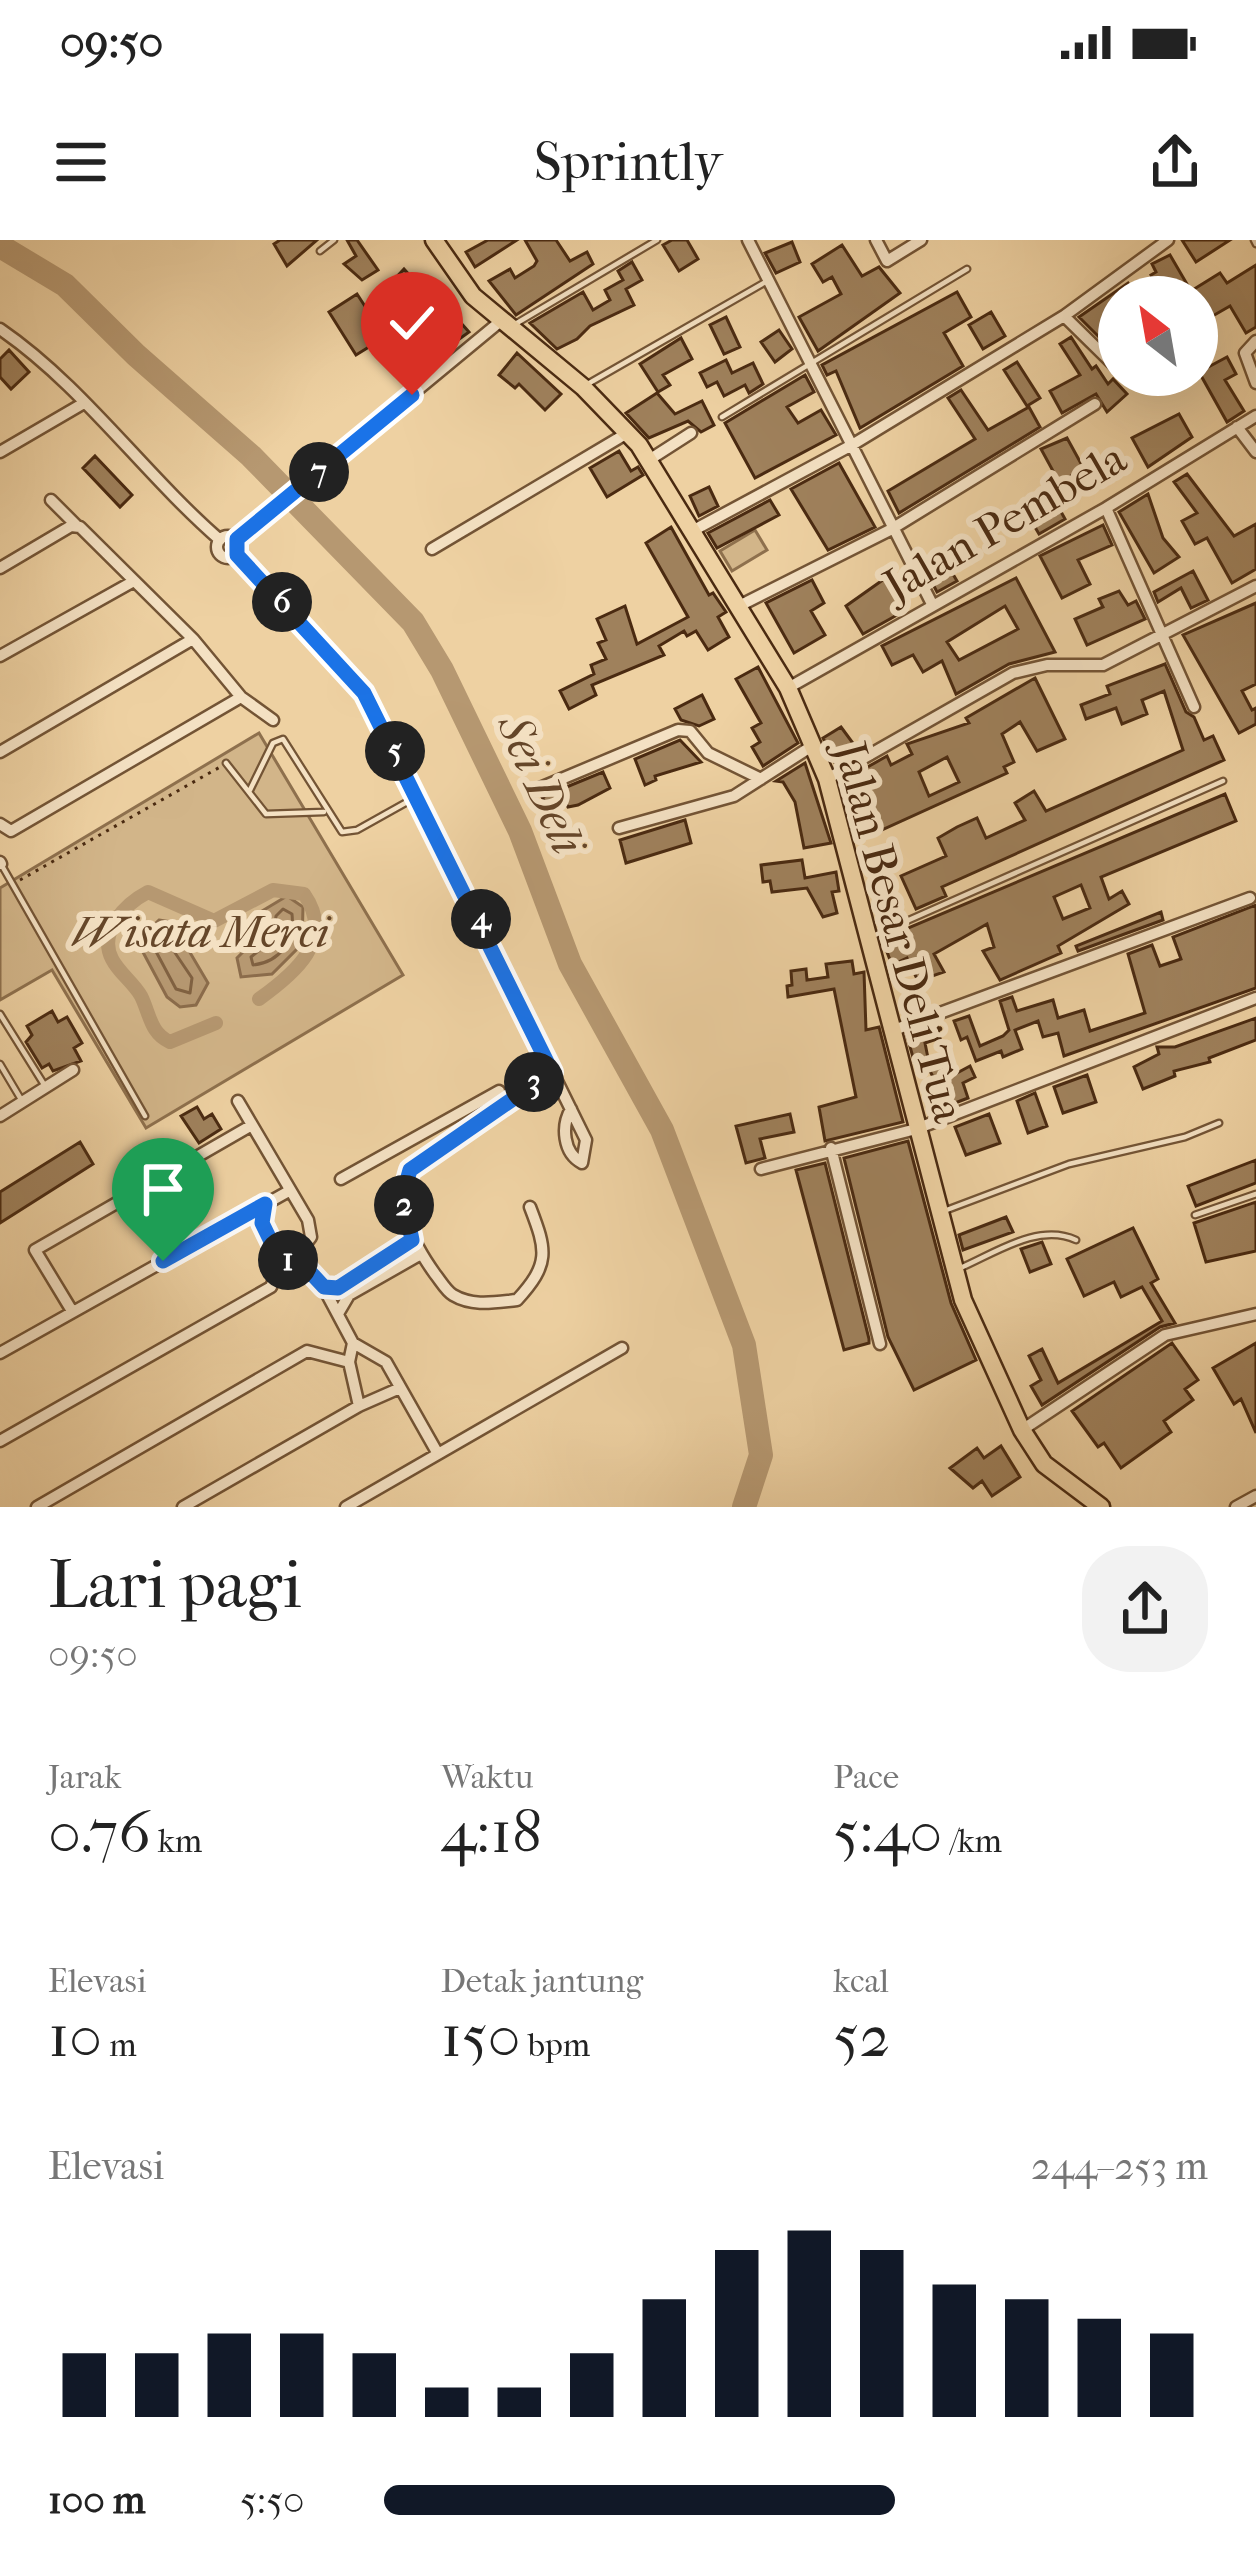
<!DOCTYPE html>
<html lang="id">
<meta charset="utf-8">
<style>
body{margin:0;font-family:"IM FELL French Canon",serif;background:#f2f2f2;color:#222;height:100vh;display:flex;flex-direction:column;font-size:45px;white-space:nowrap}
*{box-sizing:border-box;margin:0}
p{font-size:39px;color:#767676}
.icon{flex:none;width:66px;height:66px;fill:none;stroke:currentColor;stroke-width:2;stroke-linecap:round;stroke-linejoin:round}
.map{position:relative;height:1267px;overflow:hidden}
.details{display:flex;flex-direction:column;background:#fff;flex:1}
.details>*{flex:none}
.needle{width:78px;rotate:329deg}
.fabs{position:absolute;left:1098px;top:36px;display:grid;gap:24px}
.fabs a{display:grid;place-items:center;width:120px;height:120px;border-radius:50%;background:#fff;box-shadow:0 12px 48px #0002;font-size:60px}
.pin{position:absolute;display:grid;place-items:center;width:102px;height:102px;color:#fff;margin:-123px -51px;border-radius:50% 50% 50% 0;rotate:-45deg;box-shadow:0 0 12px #0007}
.pin .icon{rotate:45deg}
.km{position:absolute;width:60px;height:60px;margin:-30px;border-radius:50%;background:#222;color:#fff;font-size:33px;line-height:60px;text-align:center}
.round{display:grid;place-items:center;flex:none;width:126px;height:126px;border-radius:48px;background:#f2f2f2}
.summary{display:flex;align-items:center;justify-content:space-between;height:204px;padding:0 48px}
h1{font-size:66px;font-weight:600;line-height:90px}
.metrics{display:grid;grid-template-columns:repeat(3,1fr);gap:18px;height:204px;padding:12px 48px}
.metrics div{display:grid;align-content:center}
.metrics b{font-size:60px;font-weight:600}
.metrics small{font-size:33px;font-weight:400}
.metrics p{font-size:33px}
.chart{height:336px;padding:24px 48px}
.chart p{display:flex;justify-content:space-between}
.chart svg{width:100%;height:216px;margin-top:12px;stroke:#111827;stroke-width:6}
ul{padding:0 48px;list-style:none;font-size:39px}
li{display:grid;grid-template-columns:192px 144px 1fr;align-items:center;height:90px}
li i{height:30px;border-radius:15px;background:#111827}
.status{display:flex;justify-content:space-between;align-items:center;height:84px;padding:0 60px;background:#fff;direction:ltr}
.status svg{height:33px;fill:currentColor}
header{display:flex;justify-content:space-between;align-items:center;height:156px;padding:0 48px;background:#fff;font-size:54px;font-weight:600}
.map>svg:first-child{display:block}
.green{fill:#d2b589;stroke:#8e704d;stroke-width:3}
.water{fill:#b69871;stroke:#8b6c4b;stroke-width:3}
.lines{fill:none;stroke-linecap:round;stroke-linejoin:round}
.shore{stroke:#806141;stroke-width:3}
.canal{stroke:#b69871;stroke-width:14}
.river{stroke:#b69871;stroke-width:24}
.building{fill:#9f815c;stroke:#4a2a11;stroke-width:3;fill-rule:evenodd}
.lane-casing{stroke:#735435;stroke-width:9}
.street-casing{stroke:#735435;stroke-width:15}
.primary-casing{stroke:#4a2a11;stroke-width:21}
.path{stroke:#4a2a11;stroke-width:3;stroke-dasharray:3 6;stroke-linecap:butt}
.lane{stroke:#f4e1c3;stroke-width:4.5}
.street{stroke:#f4e1c3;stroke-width:10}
.primary{stroke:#eed1a2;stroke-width:16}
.route-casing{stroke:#fff;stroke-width:24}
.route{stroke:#1a73e8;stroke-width:15}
.labels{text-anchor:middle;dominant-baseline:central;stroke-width:12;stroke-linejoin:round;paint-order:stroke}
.street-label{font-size:45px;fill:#4a2a11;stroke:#f4e1c3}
.park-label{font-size:45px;font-style:italic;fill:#654629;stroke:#f4e1c3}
.water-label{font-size:48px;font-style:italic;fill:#654629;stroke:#f4e1c3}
</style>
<div class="status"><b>09:50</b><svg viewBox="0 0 49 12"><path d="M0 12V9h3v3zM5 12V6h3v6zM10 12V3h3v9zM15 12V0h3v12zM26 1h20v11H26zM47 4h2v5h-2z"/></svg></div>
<header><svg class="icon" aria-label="menu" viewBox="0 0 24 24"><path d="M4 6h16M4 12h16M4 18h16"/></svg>Sprintly<svg class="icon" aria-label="share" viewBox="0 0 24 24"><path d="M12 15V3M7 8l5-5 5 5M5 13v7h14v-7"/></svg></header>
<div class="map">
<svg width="1256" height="1267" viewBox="0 0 1256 1267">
<rect width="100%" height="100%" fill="#eed1a2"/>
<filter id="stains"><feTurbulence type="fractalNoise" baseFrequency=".00167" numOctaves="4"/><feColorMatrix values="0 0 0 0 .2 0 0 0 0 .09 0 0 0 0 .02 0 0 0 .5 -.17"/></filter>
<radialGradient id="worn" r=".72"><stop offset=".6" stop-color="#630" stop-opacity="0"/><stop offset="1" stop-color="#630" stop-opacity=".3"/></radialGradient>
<path class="green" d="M755 290 767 310 732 331 720 311Z
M259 493 403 735 146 888 52 730 0 760V648Z"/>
<path class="water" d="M287 656 303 667 302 704 272 734 241 737 237 718 263 692 262 671Z
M159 680 172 682 208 743 196 765 180 767 167 757 137 701Z"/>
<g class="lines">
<path class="shore" d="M283 669 292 674C295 701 280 722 253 725L251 717 273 699 276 676Z
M161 692 192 738 190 753 176 749 152 704Z"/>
<path class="canal" d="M216 783 170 802C150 793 150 774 141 756 133 742 119 733 112 719 98 692 125 664 148 652L214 681 273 650 304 654C336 700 294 734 259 759"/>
<path class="river" d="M0 6 65 45 136 115 251 216 413 382 442 430 520 591 570 724 662 890 744 1105 761 1215 744 1267"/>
</g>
<path class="building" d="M280 0H317L287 26 274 4Z
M347 0H357L378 30 362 40 344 24 356 16Z
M488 0H517L475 27 466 12Z
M525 0H556L570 21 587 12 593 24 516 75 489 41 510 29 515 38 534 26 537 21Z
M672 0H687L698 19 679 31 663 5Z
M1182 0H1230L1196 22Z
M792 2 800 22 776 33 765 13Z
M842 5 862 36 879 27 900 53 818 111 799 77 841 54 832 37 823 42 812 24Z
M1170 15 1191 51 1220 33 1227 43 1256 25V87L1246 93 1230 66 1197 85V57H1164L1151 35 1156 32 1152 24Z
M632 22 642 40 626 49 634 65 590 86 577 99 557 109 530 83 583 52 593 70 610 60 605 50 623 40 618 31Z
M404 29 448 78 453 74 469 92 458 100 452 92 439 104 412 70 405 79 379 56Z
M1128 43 1137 57H1119V86L1102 100 1079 77Z
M957 52 971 77 944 93 963 126 860 188 836 131 827 135 822 125Z
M357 54 385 97 356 115 329 72Z
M991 72 1005 96 983 109 969 85Z
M726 77 740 107 724 114 710 85Z
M779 90 792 109 775 122 761 102Z
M1071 97 1092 129 1096 126 1108 144 1113 139 1127 154 1107 172 1096 154 1062 173 1050 151 1080 135 1060 104Z
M681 98 692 119 663 135 670 145 658 152 640 124Z
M9 110 29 132 11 149 0 137V119Z
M517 113 561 154 545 170 519 144 515 148 499 135Z
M1227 117 1236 134 1225 140 1244 171 1227 182 1199 132Z
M726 120 732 133 753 123 763 144 749 153 745 145 724 156 717 142 707 147 700 133Z
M1017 122 1040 158 1027 166 1004 130Z
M805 135 814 152 787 167 798 183 821 170 836 195 755 238 725 183Z
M961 150 988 190 1029 167 1040 187 899 273 888 251 975 199 948 158Z
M657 153 675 174 702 161 714 185 701 192 688 181 649 198 626 173Z
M1179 174 1192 197 1148 227 1132 198Z
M1067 198 1084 229 1059 242 1041 209Z
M619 211 631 231 638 227 643 235 607 257 590 228Z
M95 216 132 255 120 267 83 228Z
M839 223 875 287 828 310 791 249Z
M1187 234 1234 296 1256 284V329L1232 343 1207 298 1195 304 1182 281 1197 273 1174 242Z
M709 247 718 266 699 276 690 256Z
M1049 250 1065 279 1039 294 1022 265Z
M1148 254 1163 298 1179 317 1154 333 1119 272Z
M770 260 779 275 717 308 708 293Z
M1103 285 1112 305 1078 320 1090 344 1062 358 1040 316Z
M671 287 709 355 713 353 726 372 718 377 729 397 708 410 696 391 687 396 684 391 659 406 664 415 592 445 596 455 569 469 560 451 594 434 591 425 606 419 598 403 606 400 597 379 625 366 637 404 688 377 646 303Z
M941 314 957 341 937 352 923 325Z
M1193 331 1208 360 1191 368 1181 348 1158 362 1154 352Z
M887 337 906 370 863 394 846 366Z
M1016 338 1055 412 1009 424 956 454 942 421 923 432 913 415 892 425 882 406ZM1005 366 1018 389 959 420 947 402Z
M812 340 824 363 811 371 825 395 794 413 766 363Z
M1119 351 1128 365 1136 361 1145 379 1087 405 1075 379 1103 367 1099 359Z
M1256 363V444L1242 451 1252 470 1256 468V484L1239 493 1183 395Z
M1165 424 1186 472 1194 477 1204 500 1213 496 1224 520 942 647 946 656 916 669 901 636 946 616 938 598 957 587 977 578 986 598 1025 580 1015 563 1034 551 1046 571 1183 510 1164 451 1142 460 1147 474 1122 484 1116 468 1086 479 1081 465 1110 454 1107 446Z
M758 427 798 503 763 526 752 507 760 502 752 488 761 483 736 439Z
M1035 438 1065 499 1037 511 1020 482 1002 494 1014 522 1004 527 1007 533 875 593 850 548 861 542 857 533 887 516 891 525 912 514 907 504 969 483 966 478ZM947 517 959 542 929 556 919 532Z
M702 455 714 479 699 486 681 480 675 469Z
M841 487 858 510 835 523 823 498Z
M680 500 701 522 655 536 656 540 645 545 635 519Z
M805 523 831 603 804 608 795 562 783 542 776 541Z
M603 532 610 548 578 565 568 567 564 560 549 569 542 557Z
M1225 554 1236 581 1101 637 1109 659 1122 651 1129 664 1058 706 1061 713 1000 740 983 711 994 707 987 684 934 714 944 732 918 741 907 718 892 725 882 699ZM1081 645 1090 668 1063 679 1054 657Z
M685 580 691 603 626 623 620 600Z
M802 620 805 638 836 632 839 651 832 652 837 673 823 677 807 648 772 652 770 641 763 642 761 625Z
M1256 665V748L1064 816 1058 793 1043 797 1038 781 1015 790 1022 809 1003 817 1001 811 976 821 967 797 961 800 954 781 969 776 980 806 1003 796 1009 790 1000 761 1012 757 1017 771 1053 760 1058 778 1084 770 1090 791 1145 773 1128 714 1152 705 1160 726 1181 719 1173 697Z
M1161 672 1163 680 1078 711 1076 706Z
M852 721 854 734 864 732 866 790 879 787 903 882 825 901 819 867 856 857 834 749 788 757 787 746 792 745 791 731 806 729 807 740 828 737 826 724Z
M52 771 58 782 67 777 82 803 74 808 81 821 53 831 49 824 42 828 26 802 32 795 27 786Z
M1256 778V800L1209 818 1210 822 1174 831 1175 836 1143 849 1134 827 1159 814 1157 807H1175Z
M937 785 940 798 925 803 928 818 914 821 907 796Z
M948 817 957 833 970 826 975 837 963 843 968 858 937 870 933 855 941 853 928 827Z
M1087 835 1096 862 1063 873 1054 847Z
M1035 853 1047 886 1028 893 1017 861Z
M197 867 204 879 212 874 221 889 199 903 181 876Z
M790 874 794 892 760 899 765 918 746 923 736 886Z
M989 874 1000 903 966 915 955 887Z
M908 901 951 1063 976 1120 914 1150 888 1097 844 918Z
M80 902 93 924 0 983V952Z
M1256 920V943L1196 966 1188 946Z
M825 923 869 1099V1103L844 1110 796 930Z
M1256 962V1011L1206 1022 1194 983Z
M1006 977 1013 992 963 1010 959 995Z
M1133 988 1158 1039 1151 1043 1175 1083 1160 1087 1042 1165 1031 1146 1041 1140 1029 1116 1042 1109 1058 1143 1162 1081 1142 1047 1121 1057 1114 1042 1084 1056 1067 1019Z
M1042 1002 1051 1024 1030 1032 1021 1009Z
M1172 1103 1198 1140 1185 1149 1193 1160 1164 1181 1171 1192 1121 1228 1104 1203 1098 1207 1072 1171Z
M1256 1103V1193L1241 1159 1234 1164 1213 1128Z
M1001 1206 1020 1237 992 1256 982 1241 973 1248 950 1228 977 1208 984 1218Z"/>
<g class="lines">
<g class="lane-casing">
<path id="lane" d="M1254 0 1256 4
M320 11 334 0
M517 83 657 0
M586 145 769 40
M722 177 967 29
M226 523 266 574 324 572
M250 550 273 503 283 499 342 592 357 590 416 557
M1 624 145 876
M875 695 1223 541
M0 774 45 846
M0 824 22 861
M944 971 1069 924 1185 897 1219 883
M1195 975 1256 954
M958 1029C994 1014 1038 982 1076 1000"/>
</g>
<g class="street-casing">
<path id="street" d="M748 0 932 364
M876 0 887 21 921 0
M1064 76 1119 130
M0 89C83 146 144 234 220 300
M1256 101 1245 113 1256 143
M1237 187 1256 212
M0 212 84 163
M649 220 691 193
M51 260 76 285
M1106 268 1194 467
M694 290 852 205 1064 76 1168 0
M217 307a11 11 0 1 1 22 0a11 11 0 1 1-22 0Z
M237 299 502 80
M432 309 629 192
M237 315 344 426 371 464 586 900 582 923C563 913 561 886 571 869
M0 328 71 286 80 287 193 399 241 457 11 591 0 584
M741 365 890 290 1095 164
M0 416 134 341
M788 448 1106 268 1256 176
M241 457 273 480
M0 512 193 399
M827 539 1013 433 1047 425H1103L1256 346
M540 548 678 490 690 491 708 513 761 539
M619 588 734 556 812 506
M0 622 1 624
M894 790 1250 658
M238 861 308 980 311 997 296 1017
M0 876 73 830
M831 908 880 1104
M761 929 916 889 1256 758
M341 939 499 851
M265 965 261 983 281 1022
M530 967C547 1011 550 1024 517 1060 496 1062 473 1067 453 1055 446 1051 440 1040 435 1034 410 999 398 972 410 930L552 832
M324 1047 337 1048 412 1000
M72 1071 35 1010 252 885
M339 1072 349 1055 421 1014
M353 1103 386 1122 438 1214
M0 1113 289 951
M1022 1190 1165 1095 1256 1074
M0 1201 271 1047 281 1022 296 1017 314 1030 353 1103 349 1122 359 1166
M37 1267 307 1111 349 1122
M183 1267 359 1166 400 1148
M346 1267 622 1108
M1236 1267 1256 1256"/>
</g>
<g class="primary-casing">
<path id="primary" d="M434 0 473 56 583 147 639 205 788 448 827 539 963 1060 1022 1190 1044 1224 1101 1267"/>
</g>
<path class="path" d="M20 640 220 527"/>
<use href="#lane" class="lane"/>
<use href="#street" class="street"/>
<use href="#primary" class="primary"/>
</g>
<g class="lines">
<g class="route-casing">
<path id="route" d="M163 1021 265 964 262 983 281 1022 296 1017 324 1047 338 1048 412 1000 403 955 410 930 552 832 364 453 237 315V299L412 155"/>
</g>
<use href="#route" class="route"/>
</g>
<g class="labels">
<g class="street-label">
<text transform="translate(1005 282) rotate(-30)">Jalan Pembela</text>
<text transform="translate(899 692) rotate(75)">Jalan Besar Deli Tua</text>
</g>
<g class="park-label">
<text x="200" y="692">Wisata Merci</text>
</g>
<g class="water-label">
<text transform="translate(541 544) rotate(66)">Sei Deli</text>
</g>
</g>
<rect width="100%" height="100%" filter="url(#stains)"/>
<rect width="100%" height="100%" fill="url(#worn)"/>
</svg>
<div class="fabs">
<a><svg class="needle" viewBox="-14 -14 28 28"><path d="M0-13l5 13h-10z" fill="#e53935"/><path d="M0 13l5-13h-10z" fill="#767676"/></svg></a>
</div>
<div class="pin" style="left:163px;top:1021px;background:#1e9e55"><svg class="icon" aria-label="arrive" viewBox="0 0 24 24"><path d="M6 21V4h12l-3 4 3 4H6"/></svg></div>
<div class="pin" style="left:412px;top:155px;background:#d93025"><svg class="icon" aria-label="check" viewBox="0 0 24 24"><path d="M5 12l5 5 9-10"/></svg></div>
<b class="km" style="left:288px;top:1020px">1</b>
<b class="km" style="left:404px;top:965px">2</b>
<b class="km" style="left:534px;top:842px">3</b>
<b class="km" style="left:481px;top:679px">4</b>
<b class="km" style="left:395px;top:511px">5</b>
<b class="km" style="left:282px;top:362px">6</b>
<b class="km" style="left:319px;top:232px">7</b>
</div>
<section class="details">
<div class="summary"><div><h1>Lari pagi</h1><p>09:50</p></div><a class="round"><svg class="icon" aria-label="share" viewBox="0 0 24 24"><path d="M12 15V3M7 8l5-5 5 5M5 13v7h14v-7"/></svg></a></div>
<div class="metrics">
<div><p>Jarak</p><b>0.76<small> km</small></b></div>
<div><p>Waktu</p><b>4:18</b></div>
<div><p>Pace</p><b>5:40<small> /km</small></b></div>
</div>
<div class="metrics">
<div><p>Elevasi</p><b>10<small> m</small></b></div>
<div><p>Detak jantung</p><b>150<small> bpm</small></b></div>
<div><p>kcal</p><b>52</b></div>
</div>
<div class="chart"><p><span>Elevasi</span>244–253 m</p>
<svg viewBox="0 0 160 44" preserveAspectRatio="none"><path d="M5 44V31M15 44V31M25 44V27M35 44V27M45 44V31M55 44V38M65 44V38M75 44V31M85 44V20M95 44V10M105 44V6M115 44V10M125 44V17M135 44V20M145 44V24M155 44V27"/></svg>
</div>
<ul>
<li><b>100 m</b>5:50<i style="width:62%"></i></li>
</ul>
</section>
